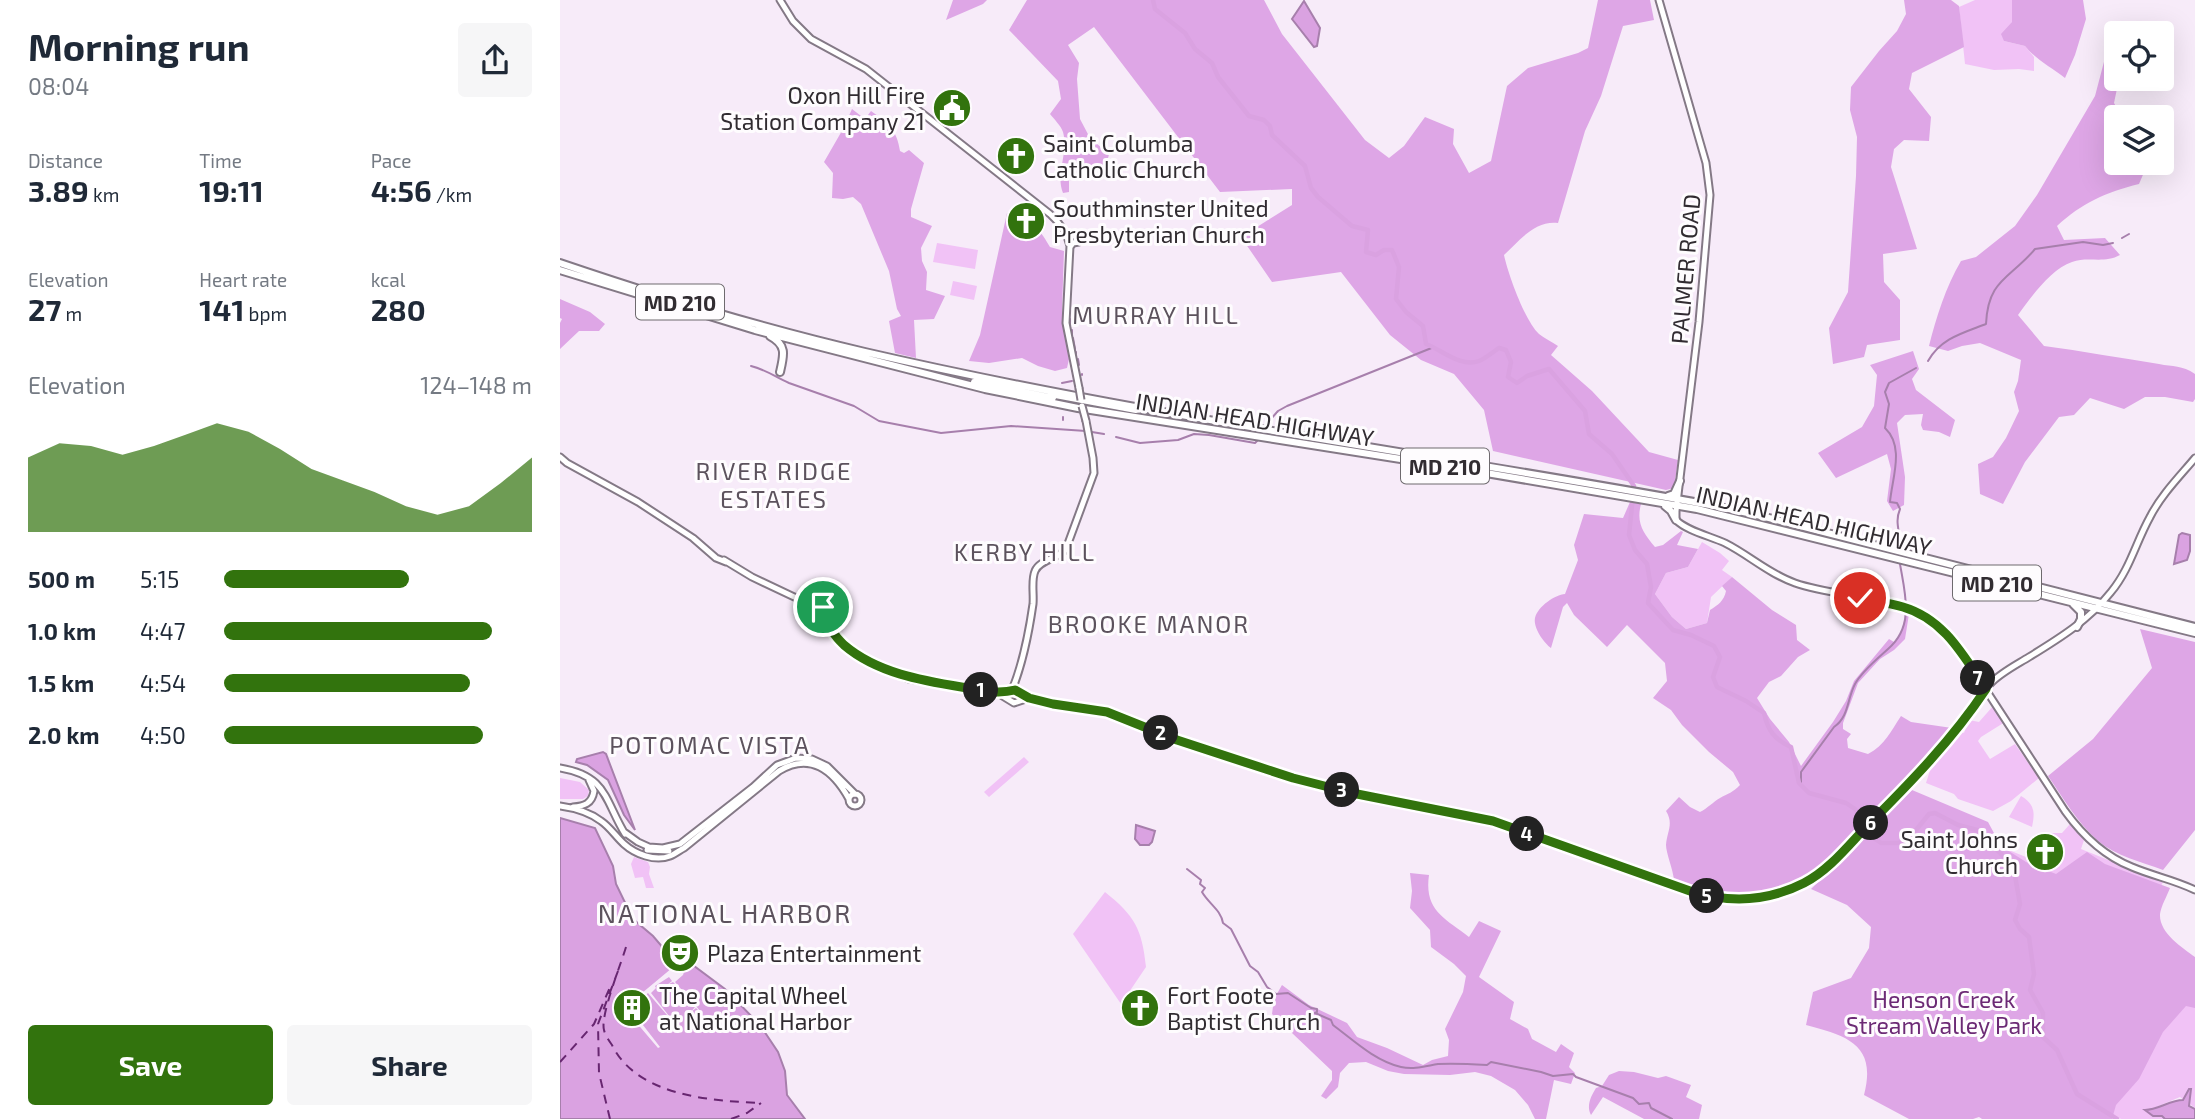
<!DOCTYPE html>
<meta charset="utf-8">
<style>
body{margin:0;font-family:"Exo 2",sans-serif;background:#f6f6f7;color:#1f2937;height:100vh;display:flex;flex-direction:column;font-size:26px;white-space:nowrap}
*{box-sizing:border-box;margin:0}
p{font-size:23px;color:#747a83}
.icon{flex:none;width:38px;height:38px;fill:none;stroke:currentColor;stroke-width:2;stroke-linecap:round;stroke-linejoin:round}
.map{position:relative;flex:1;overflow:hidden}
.panel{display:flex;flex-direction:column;background:#fff;width:560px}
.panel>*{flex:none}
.tools{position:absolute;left:1544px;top:21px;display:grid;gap:14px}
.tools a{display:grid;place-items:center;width:70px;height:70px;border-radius:7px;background:#fff;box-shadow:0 7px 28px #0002;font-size:35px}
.pin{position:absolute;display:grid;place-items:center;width:60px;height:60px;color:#fff;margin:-30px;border:4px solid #fff;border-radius:50%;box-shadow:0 2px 7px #0007}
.km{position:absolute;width:35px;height:35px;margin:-18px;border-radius:50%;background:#222;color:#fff;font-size:19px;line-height:35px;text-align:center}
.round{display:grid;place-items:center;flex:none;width:74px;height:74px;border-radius:7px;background:#f6f6f7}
.overview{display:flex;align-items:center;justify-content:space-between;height:119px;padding:0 28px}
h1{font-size:38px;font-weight:700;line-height:52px}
.figures{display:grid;grid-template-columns:repeat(3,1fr);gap:10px;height:119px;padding:7px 28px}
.figures div{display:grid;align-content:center}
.figures b{font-size:30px;font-weight:700}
.figures small{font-size:19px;font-weight:400}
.figures p{font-size:19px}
.chart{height:196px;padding:14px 28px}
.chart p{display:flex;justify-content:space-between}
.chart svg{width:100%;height:126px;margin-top:7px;fill:#32730d;opacity:.7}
.primary-button{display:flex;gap:14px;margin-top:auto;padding:14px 28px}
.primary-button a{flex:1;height:80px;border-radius:7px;background:#32730d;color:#fff;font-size:28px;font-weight:700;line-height:80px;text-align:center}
.primary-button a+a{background:#f6f6f7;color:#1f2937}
ul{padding:0 28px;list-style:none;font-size:23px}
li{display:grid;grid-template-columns:112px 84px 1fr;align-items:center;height:52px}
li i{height:18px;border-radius:9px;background:#32730d}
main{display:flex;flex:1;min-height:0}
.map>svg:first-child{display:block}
.green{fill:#f1c2f6}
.forest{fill:#dea6e6}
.water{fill:#daa2e1;stroke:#a77fac;stroke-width:2}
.pier{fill:#f7ebf9}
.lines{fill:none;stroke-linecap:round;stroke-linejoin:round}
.stream{stroke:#a77fac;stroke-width:2}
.river{stroke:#daa2e1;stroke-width:4.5}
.ferry{stroke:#672670;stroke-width:2;stroke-dasharray:9 7;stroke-linecap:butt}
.major-casing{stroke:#847986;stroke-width:9}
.highway-casing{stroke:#847986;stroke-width:10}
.major{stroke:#fff;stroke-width:5}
.highway{stroke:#fff;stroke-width:6}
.major-bridge-casing{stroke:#847986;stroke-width:9;stroke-linecap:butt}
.major-bridge{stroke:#fff;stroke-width:5}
.route-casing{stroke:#fff;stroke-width:14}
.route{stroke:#32730d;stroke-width:9}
.labels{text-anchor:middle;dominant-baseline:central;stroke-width:6;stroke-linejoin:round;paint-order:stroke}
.shield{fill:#fefcfe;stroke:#6e6a6e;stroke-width:2}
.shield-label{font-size:21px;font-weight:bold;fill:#312c31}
.poi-label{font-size:23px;fill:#312c31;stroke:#fefcfe;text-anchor:start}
.street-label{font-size:23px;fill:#312c31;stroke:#fefcfe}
.park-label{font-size:23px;fill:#6c2a75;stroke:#fefcfe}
.neighbourhood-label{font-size:24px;letter-spacing:2px;fill:#5c525d;stroke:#fefcfe}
.quarter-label{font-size:26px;letter-spacing:2px;fill:#5c525d;stroke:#fefcfe}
</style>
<main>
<section class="panel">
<div class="overview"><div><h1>Morning run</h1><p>08:04</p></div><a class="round"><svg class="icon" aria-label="share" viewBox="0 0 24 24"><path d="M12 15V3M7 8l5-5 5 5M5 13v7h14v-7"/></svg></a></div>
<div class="figures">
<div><p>Distance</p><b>3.89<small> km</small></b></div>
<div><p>Time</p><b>19:11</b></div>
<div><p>Pace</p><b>4:56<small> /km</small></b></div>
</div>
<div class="figures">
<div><p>Elevation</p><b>27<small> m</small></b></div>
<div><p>Heart rate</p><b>141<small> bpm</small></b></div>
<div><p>kcal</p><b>280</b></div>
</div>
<div class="chart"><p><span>Elevation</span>124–148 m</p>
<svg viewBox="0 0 160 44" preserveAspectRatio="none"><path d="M0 44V18L10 13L20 14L30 17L40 14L50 10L60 6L70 9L80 15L90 22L100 26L110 30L120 35L130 38L140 35L150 27L160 18V44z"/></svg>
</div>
<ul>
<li><b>500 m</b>5:15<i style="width:60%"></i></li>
<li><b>1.0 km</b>4:47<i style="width:87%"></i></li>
<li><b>1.5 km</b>4:54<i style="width:80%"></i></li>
<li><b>2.0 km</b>4:50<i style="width:84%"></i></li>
</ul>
<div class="primary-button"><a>Save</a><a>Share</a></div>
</section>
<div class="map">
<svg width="1635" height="1119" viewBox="0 0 1635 1119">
<rect width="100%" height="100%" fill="#f7ebf9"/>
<path class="green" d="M1415 0H1452V22L1444 41 1465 46 1474 57V71L1459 69 1434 70 1405 64 1399 7Z
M377 243 418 250 415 269 373 262Z
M393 281 417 286 414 300 390 295Z
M1142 542 1160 553 1169 561 1162 570 1172 577 1151 597 1147 623 1126 629 1112 617 1095 594 1106 573 1128 567Z
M1434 705 1445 722 1421 737 1418 741 1430 759 1455 744 1479 778 1451 801 1433 811 1398 799 1394 794 1366 783 1372 764 1400 731 1404 733 1409 720 1419 722Z
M464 757 469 762 429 797 424 792Z
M0 778 20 782 29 790 28 796 23 799H0Z
M1461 796C1475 804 1475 813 1472 827L1449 817Z
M1510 824 1524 840 1521 849 1603 882 1577 935 1635 964V1108L1620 1097 1594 1108V1110L1609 1119H1561L1546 1111 1436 845 1471 859 1479 833H1502Z
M74 857 88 862 90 867 89 874 94 888H86L83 877 75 878 71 864Z
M545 892C575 916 582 929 586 967L561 1004 513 934Z"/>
<path class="forest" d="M393 0H427L423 4 386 20Z
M467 0H704L722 34 805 140 829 158 844 146 865 117 894 129 893 144 909 173 931 161 947 86 968 68 1018 53 1028 48 1038 0H1090L1094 20 1063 26 1041 96 1025 131 998 223C975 220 959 241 944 255 948 274 965 321 979 334 984 338 992 342 998 346L991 355 1032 391 1089 452 1118 460 1114 488 1106 490 933 451 924 410 894 374 861 360 830 335 781 272 712 282 681 237 732 205V189L660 192 534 27 508 45 519 63 517 79 520 119 530 138 549 154 546 167 509 176V192L503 193C495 173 509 153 503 132 501 126 494 119 490 114L501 99 498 81 449 30Z
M1344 0H1391L1399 6 1404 47 1352 73 1349 89 1371 117 1369 141 1344 140 1334 149 1331 167 1357 249 1323 254 1324 282 1340 300V340L1307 345 1304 357 1273 364 1269 328 1288 292 1296 176 1297 137 1290 110 1291 87 1319 51 1337 31 1346 14Z
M1452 0H1523L1526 19 1515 55 1505 78C1491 67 1476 60 1465 46L1444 41 1441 34 1452 22Z
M1556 37V79H1559L1554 103 1562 117H1556V163H1588L1579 184C1546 192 1522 203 1497 226L1504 240 1545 238 1560 255C1544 264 1528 256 1512 262 1491 269 1471 297 1458 315L1484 346C1522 351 1560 358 1599 364 1613 367 1622 365 1635 374V399L1633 402 1605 397H1585L1564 409 1530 398 1514 415 1499 417 1465 462 1443 504 1420 494 1418 464 1433 457 1446 438 1459 411 1454 392 1458 381 1461 360 1420 343 1402 346 1388 351 1369 346C1376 318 1386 286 1401 261L1416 257 1455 226 1477 195 1535 96 1545 58Z
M292 109 305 119 311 111C328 123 337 130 340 151L344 153 349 150 364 163 351 209V217L372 226 361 248 362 261 367 272 366 290 385 296 374 319 354 320 356 358 335 353 329 321 341 316 337 309 329 271 301 204 293 197 283 199 272 198 273 173 264 162 283 129Z
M447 213 463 228C479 225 482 234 490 247L504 251 502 310 509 359 507 368 495 371 478 366 462 358 429 363 409 361 420 335Z
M0 299 30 312 45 324 39 331H19L0 349V323L2 319 0 318Z
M1353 351 1359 369 1352 379 1356 390 1395 420 1390 437 1379 432 1363 430 1361 425 1363 414 1345 415 1337 423 1345 477 1344 505 1333 511 1327 501 1331 469 1327 454 1276 478 1258 453 1302 427 1314 406 1317 375 1310 365Z
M1070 502 1081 504C1076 523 1083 532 1095 547L1103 545 1121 531 1123 532 1117 545 1138 549 1128 567 1106 573 1095 594 1112 617 1126 629 1147 623 1150 610C1158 605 1164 601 1166 591L1162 586 1172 577 1212 610 1236 625 1237 640 1250 650 1238 657 1221 676 1209 682 1197 698 1210 719 1229 742 1241 766 1273 722 1286 701 1294 681 1329 639 1334 642C1343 634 1344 624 1345 612L1349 614 1345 639 1334 650 1320 659 1298 683 1283 723V729L1291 734 1287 739 1288 748 1308 754C1325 745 1331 731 1341 716L1351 722 1392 728C1364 763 1333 797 1301 828 1285 842 1271 859 1253 871 1209 902 1162 896 1114 880 1113 869 1106 853 1106 845 1107 831 1114 824 1106 811L1119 797 1130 807 1140 812C1148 808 1153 802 1160 798 1169 793 1172 793 1180 785L1173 772 1149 752 1122 725 1111 710 1093 698 1107 681 1105 663 1067 625 1047 647 1014 615 1007 603 1003 607 991 648C984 643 973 628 975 618 978 606 995 595 1005 594L1018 560 1014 545 1024 514 1063 518Z
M1580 629 1635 642V830L1603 870C1582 862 1556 856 1538 841 1517 822 1503 798 1488 776L1533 739 1592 668Z
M1352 790 1428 822 1441 846 1466 862 1496 874 1527 852 1545 864 1610 888C1607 896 1601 906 1600 914 1599 933 1622 947 1635 957V1008L1626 1006 1603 1032 1579 1079 1556 1105 1552 1119H1422L1419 1117 1413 1119H1349L1304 1095C1317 1045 1288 1036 1246 1025L1253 992 1291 978 1309 948 1311 927 1287 905 1251 889Z
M850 873 869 875C864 910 884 918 909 937L919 921 941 931 919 977 954 1002 950 1019 968 1029 972 1039 996 1052 1001 1044 1014 1053 1009 1067 1015 1073 1011 1084 994 1080 986 1119H975L968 1105 955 1090 931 1076 915 1072 890 1075 844 1074 828 1071 806 1062 789 1063 780 1073 778 1087 766 1099 761 1096 772 1080V1071L712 1014 714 999 722 985 749 1005 787 1023 797 1037 827 1048 863 1065 872 1060 888 1056 889 1040 885 1029 903 992 906 976 894 964 871 947 870 930 850 908 852 891Z
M1059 1071 1074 1072 1098 1078 1106 1076 1131 1085 1126 1097 1142 1105 1139 1119H1084L1043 1097 1031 1115C1026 1106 1031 1096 1036 1088L1042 1086 1049 1075Z"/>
<path class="water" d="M744 1 760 28 757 46 754 47 732 19Z
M1622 533 1630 535V551L1627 560 1614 564 1619 535Z
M43 752 46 754 75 830 64 815 48 780 27 765 16 762 17 759Z
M0 818 35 828 53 866 56 884 73 919 93 936 116 963 126 962 130 963 165 989 200 1025 218 1052 225 1071 227 1095 245 1119H0Z
M576 825 595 831 592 842 589 845H580L575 839Z
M1629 1089H1631L1629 1106 1635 1109V1119H1605L1602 1116H1593L1585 1110C1598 1110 1610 1100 1623 1100Z"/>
<path class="pier" d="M124 958 126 960 119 966 124 972 123 975 115 982 141 1012 135 1017 139 1011 136 1008 130 1013 135 1007 132 1004 127 1008 131 1003 128 999 123 1004 127 998 124 995 119 999 123 994 120 991 115 995 120 990 117 986 111 990 116 985 113 982 107 985 112 981 109 977 95 986 96 988 91 993 120 1030 88 993 76 1003 81 1009 76 1016 100 1047 98 1048 64 1008Z"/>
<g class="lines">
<path class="stream" d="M1562 238 1569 234
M510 319 511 325
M512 330V335
M513 338 515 349
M516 352V354
M518 359 519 365
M1368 361C1381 338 1403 333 1426 324 1428 279 1450 279 1475 249L1523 242 1543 245 1553 243
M191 366C207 370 215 377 229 383L294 406 319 421 381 433 451 426 526 431
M522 375V374
M502 383 512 381
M503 420V417
M709 421 718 411 727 406 874 347
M532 432 544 434
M556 437 580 443 618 440 634 434 649 435 695 443 698 440
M1340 541C1339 529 1335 521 1340 509L1337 503 1330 502C1332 478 1345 447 1325 428L1329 404 1325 392 1329 383 1356 368
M1241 785V772L1274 727C1289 717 1287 699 1295 684 1302 671 1317 659 1328 649 1355 626 1345 594 1340 564
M627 869 641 880 640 884 645 888 642 892C649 904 661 910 663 923L671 929 690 966 698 972 707 987 716 994 728 993 751 1008 757 1009V1012L755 1013 771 1020 773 1025C793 1040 815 1061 841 1067 854 1070 866 1066 878 1064 893 1063 911 1064 927 1065L931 1062 981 1072 993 1076 1013 1074 1016 1077 1073 1098 1079 1104 1089 1103 1091 1108 1112 1119"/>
<path class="river" d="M593 0 595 9 625 33 635 49 652 63 658 77 689 116 704 120 710 126 712 135 745 166 751 188 758 197 792 226 808 230 806 252 816 255 824 250H832L839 267 836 299 846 312 863 326 866 344C882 350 901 368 919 361 926 358 933 352 939 348L946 350 951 362 948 377 957 383 967 376 989 369 1025 411 1029 434 1052 454 1074 486 1069 535 1075 550 1087 564 1091 587 1088 603 1113 630 1131 635 1154 646 1160 657 1153 677 1157 687 1186 701 1204 713C1208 731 1214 739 1231 747L1239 783 1249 793 1286 803 1295 809 1312 837 1321 843H1339L1348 840 1369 814 1375 813 1398 825 1417 830 1443 856 1455 876 1460 904 1455 920 1460 929 1469 937 1474 974 1470 990 1483 1013V1037L1497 1050 1517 1094 1557 1119"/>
<path class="ferry" d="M66 947C61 964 40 1016 44 1030 45 1035 49 1041 52 1045 77 1096 151 1101 201 1103
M0 1062 34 1024 51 985
M50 1119 39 1073 38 1024 58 971
M171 1119 187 1113 201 1103"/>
<g class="major-casing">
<path id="major" d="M220 0 233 21 251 39 306 69 490 214C500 223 507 232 510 246L506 323 519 388
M1099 0 1146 163 1150 195 1139 322 1116 511V520C1127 531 1150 536 1165 543 1189 555 1209 574 1235 583 1287 601 1356 593 1394 641L1505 811C1523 836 1544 856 1572 867 1593 876 1615 880 1635 890
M510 247 513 243 519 242
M0 457 7 463 78 502 133 538 156 558 166 562
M164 560 192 577 249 604 255 607 262 606 265 610 268 625
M245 602 253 616 263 620 284 645 302 657 336 674 349 679 434 693H449
M452 690C463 663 469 632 473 604 474 594 471 580 475 571 480 559 499 559 506 549L534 473 533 458 526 421
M449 693 455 690 469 698 547 713 613 737 621 739 623 741 704 769 792 793 933 821 1138 894C1228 915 1263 871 1320 813 1347 786 1375 758 1399 727 1409 714 1418 697 1430 684 1440 673 1456 665 1469 657 1500 638 1529 620 1551 592 1570 569 1576 542 1590 517 1601 495 1620 476 1635 458
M441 695 454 703 469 698
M0 768C47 776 44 799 65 834
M289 800a6 6 0 1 1 12 0a6 6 0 1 1-12 0Z
M0 806C15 808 29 812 41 821 50 827 56 837 64 844 75 854 95 862 110 856 115 854 120 850 124 848L219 771C250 752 273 770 289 799
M13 807C24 806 32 804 34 791L29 780
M64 832 78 842 89 847 103 848 120 844 193 787 217 765 236 758 252 759 267 766 295 794
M87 850 109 851"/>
</g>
<g class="highway-casing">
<path id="highway" d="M0 263C100 297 202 328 305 352 582 416 865 453 1145 504L1197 515 1635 627
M0 270 195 330 425 389 518 408 885 466 1137 509 1635 633
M210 336C227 345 224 355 220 372
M414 382 493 398
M490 394 576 410
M1108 496 1114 494 1120 481
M1105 506 1111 511 1116 520
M1513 604 1521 612V619L1517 627"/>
</g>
<use href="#major" class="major"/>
<use href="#highway" class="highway"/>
<g class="major-bridge-casing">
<path id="major-bridge" d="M519 388 521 400
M522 406 526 421"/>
</g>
<use href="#major-bridge" class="major-bridge"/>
</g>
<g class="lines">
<g class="route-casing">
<path id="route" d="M263 607C270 624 269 631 284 645 318 674 365 681 407 688 424 691 439 694 455 690L469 698 493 704 547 712 617 740 733 778 792 793 933 821 1130 891C1168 903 1207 902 1244 883 1269 870 1287 847 1307 826 1350 783 1392 740 1426 689 1403 655 1384 619 1343 607 1329 603 1314 601 1300 598"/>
</g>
<use href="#route" class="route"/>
</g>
<defs>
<g id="civic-disc" transform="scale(2.0125)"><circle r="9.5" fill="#32730d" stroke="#fefcfe"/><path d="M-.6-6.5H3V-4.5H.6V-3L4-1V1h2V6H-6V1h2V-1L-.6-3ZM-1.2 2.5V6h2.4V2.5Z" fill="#fff"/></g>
<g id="church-disc" transform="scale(2.0125)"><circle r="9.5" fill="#32730d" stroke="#fefcfe"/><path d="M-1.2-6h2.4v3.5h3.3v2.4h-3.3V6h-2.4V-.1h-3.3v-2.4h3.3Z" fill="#fff"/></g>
<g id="theatre-disc" transform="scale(2.0125)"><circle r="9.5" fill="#32730d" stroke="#fefcfe"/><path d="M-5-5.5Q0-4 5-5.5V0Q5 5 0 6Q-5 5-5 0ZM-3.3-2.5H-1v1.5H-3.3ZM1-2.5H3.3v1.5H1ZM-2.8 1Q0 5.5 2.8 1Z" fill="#fff"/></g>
<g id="building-disc" transform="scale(2.0125)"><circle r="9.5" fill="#32730d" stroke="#fefcfe"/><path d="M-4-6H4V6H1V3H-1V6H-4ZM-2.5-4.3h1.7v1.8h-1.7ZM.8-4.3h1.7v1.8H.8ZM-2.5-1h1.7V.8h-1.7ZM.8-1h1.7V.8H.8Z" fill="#fff"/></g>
</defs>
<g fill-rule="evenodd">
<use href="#civic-disc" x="392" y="108"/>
<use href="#church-disc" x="456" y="156"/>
<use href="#church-disc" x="466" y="221"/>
<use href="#church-disc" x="1485" y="852"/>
<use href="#theatre-disc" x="120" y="953"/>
<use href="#building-disc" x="72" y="1008"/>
<use href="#church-disc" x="580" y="1008"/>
</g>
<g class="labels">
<g class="shield">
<rect x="76" y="284.5" width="88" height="35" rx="5"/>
<rect x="841" y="448.5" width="88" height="35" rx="5"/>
<rect x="1393" y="565.5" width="88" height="35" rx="5"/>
</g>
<g class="shield-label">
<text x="120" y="302">MD 210</text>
<text x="885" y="466">MD 210</text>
<text x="1437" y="583">MD 210</text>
</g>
<g class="poi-label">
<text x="365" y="95" text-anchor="end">Oxon Hill Fire<tspan x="365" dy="26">Station Company 21</tspan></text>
<text x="483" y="143">Saint Columba<tspan x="483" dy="26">Catholic Church</tspan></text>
<text x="493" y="208">Southminster United<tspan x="493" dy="26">Presbyterian Church</tspan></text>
<text x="1458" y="839" text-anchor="end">Saint Johns<tspan x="1458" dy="26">Church</tspan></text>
<text x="147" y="953">Plaza Entertainment</text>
<text x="99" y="995">The Capital Wheel<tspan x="99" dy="26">at National Harbor</tspan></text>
<text x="607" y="995">Fort Foote<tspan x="607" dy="26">Baptist Church</tspan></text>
</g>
<g class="street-label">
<text transform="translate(1125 269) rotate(-85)">PALMER ROAD</text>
<text transform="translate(695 419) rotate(9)">INDIAN HEAD HIGHWAY</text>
<text transform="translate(1254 520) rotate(13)">INDIAN HEAD HIGHWAY</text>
</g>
<g class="park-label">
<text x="1384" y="999">Henson Creek<tspan x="1384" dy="26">Stream Valley Park</tspan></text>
</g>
<g class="neighbourhood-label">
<text x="596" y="314">MURRAY HILL</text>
<text x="214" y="470">RIVER RIDGE<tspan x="214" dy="28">ESTATES</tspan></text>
<text x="465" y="551">KERBY HILL</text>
<text x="589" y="623">BROOKE MANOR</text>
<text x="150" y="744">POTOMAC VISTA</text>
</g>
<g class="quarter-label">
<text x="165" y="912">NATIONAL HARBOR</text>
</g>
</g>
</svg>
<div class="tools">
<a><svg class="icon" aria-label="locate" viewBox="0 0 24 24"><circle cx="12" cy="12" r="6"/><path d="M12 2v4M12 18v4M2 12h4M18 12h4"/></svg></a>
<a><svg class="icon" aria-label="layers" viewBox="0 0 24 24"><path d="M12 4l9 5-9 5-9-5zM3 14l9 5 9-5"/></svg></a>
</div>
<div class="pin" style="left:263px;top:607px;background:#1e9e55"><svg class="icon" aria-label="arrive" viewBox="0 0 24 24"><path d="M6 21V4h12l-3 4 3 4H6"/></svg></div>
<div class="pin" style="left:1300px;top:598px;background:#d93025"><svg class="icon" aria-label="check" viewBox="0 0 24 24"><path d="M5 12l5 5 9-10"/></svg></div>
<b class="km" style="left:421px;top:690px">1</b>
<b class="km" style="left:601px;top:733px">2</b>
<b class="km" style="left:782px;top:790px">3</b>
<b class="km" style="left:967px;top:834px">4</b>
<b class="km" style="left:1147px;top:896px">5</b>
<b class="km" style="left:1311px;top:823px">6</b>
<b class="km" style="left:1418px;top:678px">7</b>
</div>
</main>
